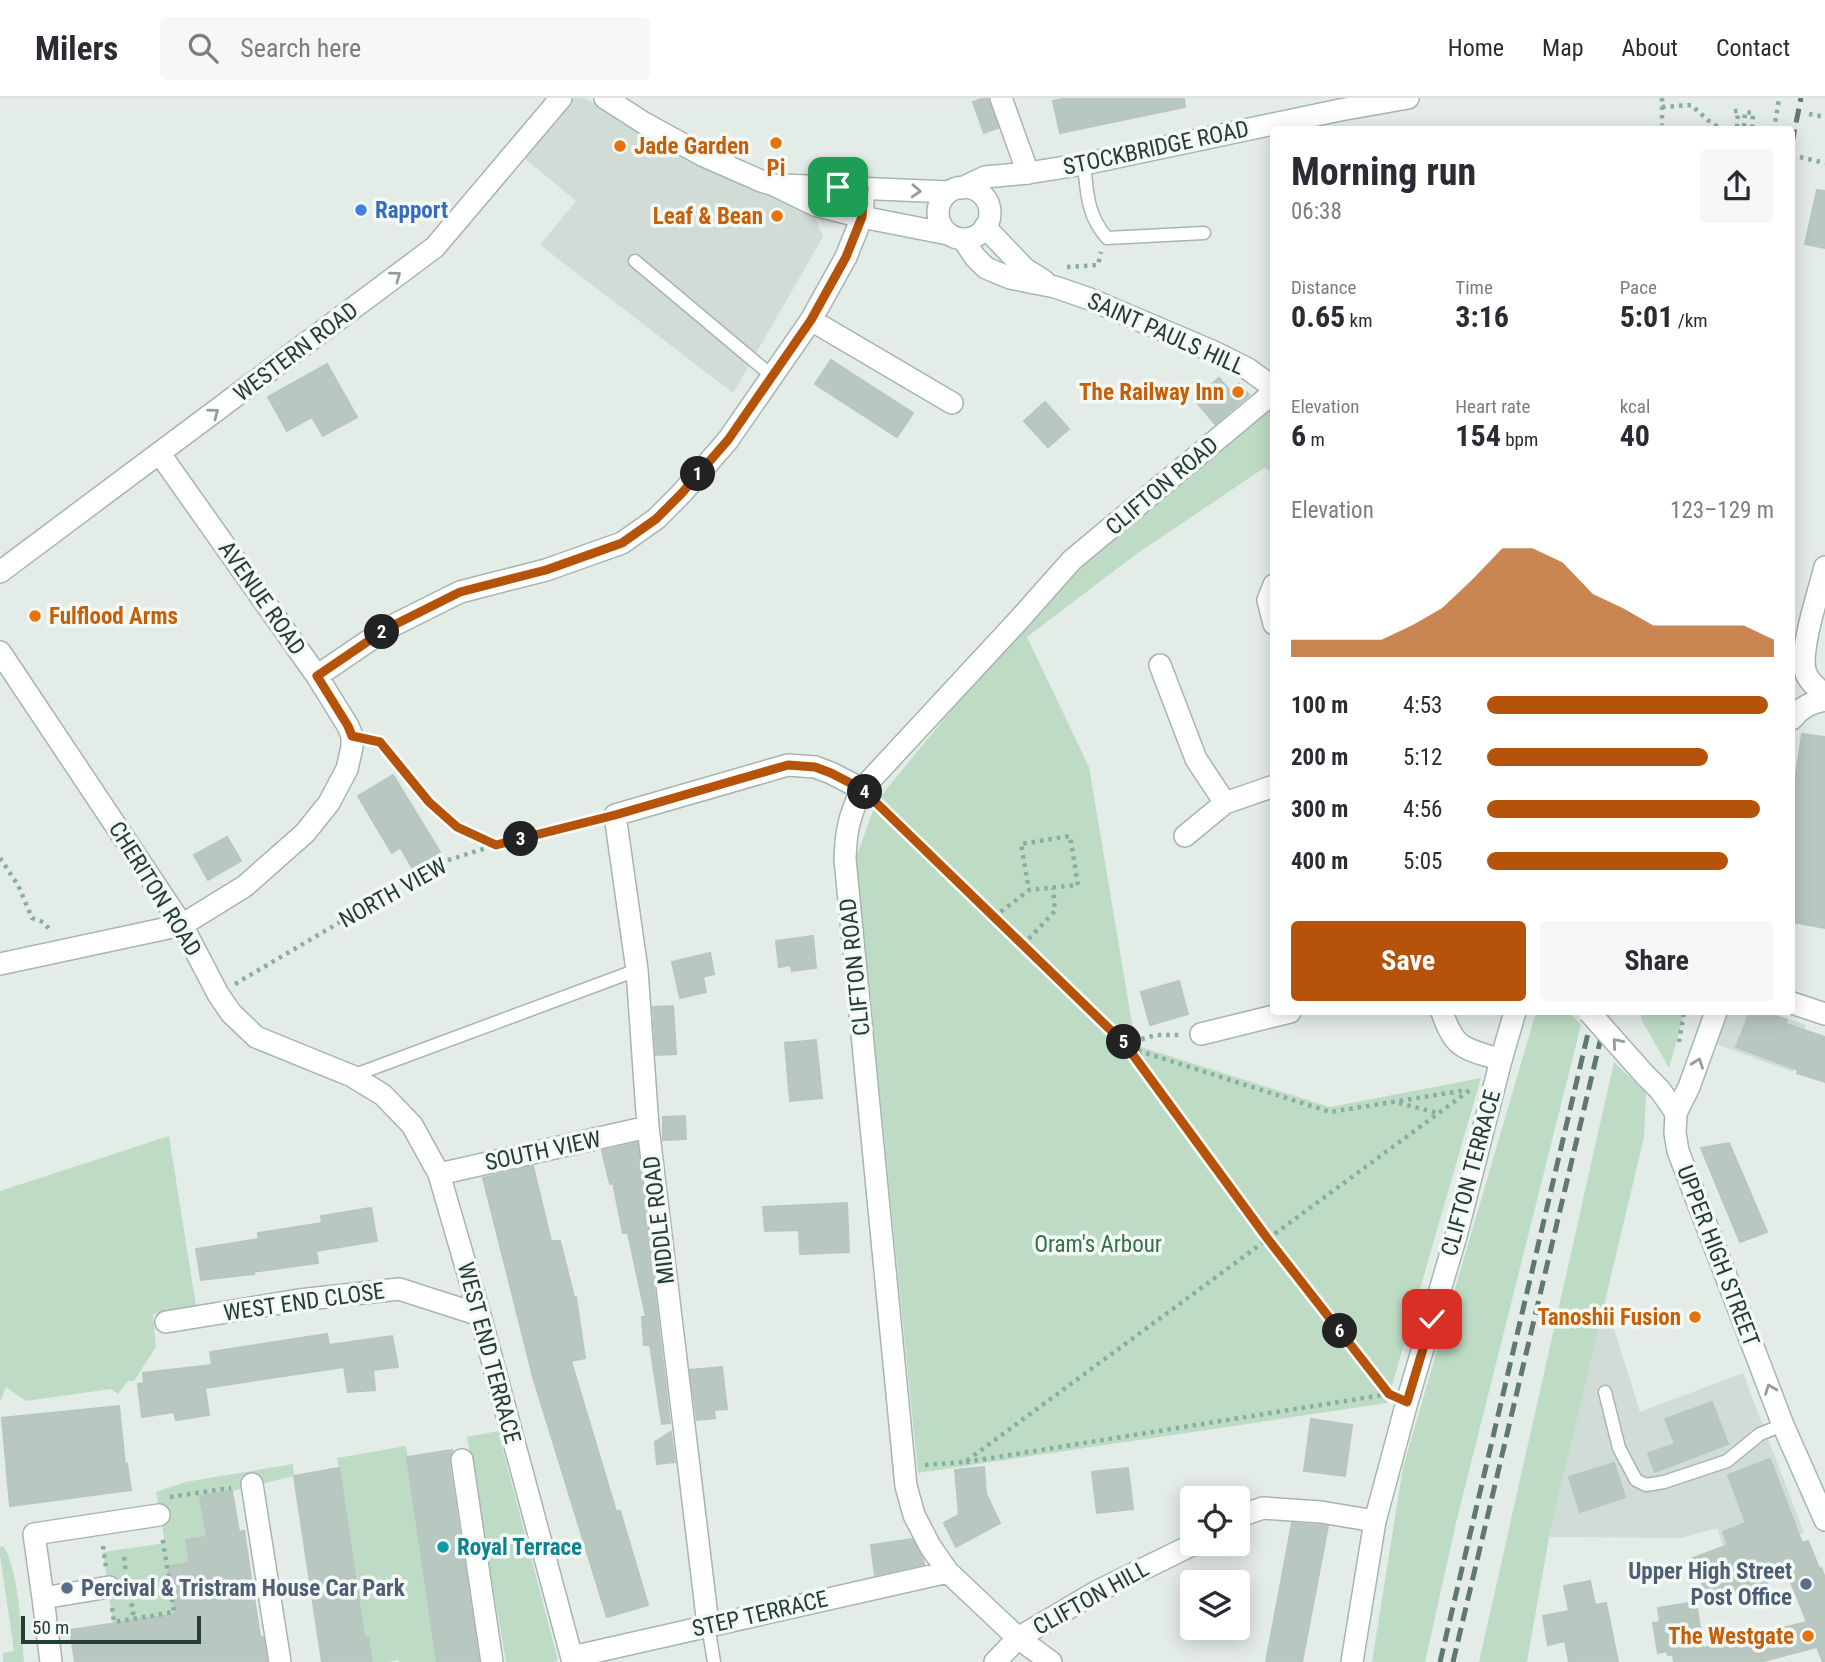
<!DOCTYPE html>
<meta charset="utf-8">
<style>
body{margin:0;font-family:"Roboto Condensed",sans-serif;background:#f7f7f7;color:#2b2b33;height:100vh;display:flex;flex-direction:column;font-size:26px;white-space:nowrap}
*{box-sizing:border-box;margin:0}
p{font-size:23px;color:#7c7c81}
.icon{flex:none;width:38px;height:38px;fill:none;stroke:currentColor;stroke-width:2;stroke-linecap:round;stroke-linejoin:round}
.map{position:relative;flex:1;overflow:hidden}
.panel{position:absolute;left:1270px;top:28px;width:525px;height:889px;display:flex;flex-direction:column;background:#fff;border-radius:7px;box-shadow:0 4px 18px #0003}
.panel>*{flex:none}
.controls{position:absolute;left:1180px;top:1388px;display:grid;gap:14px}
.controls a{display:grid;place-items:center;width:70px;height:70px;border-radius:7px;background:#fff;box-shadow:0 4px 18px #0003;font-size:35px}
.scale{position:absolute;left:21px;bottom:18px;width:180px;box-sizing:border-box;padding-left:7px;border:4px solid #243d35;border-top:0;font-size:19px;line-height:24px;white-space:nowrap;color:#243d35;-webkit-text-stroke:5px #f4f9f6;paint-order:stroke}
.pin{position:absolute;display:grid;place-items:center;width:60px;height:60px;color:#fff;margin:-30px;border-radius:14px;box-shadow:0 4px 10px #0006}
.km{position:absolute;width:35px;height:35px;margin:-18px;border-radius:50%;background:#222;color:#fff;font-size:19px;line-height:35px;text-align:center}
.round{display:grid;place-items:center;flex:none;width:74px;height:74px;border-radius:7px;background:#f7f7f7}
.head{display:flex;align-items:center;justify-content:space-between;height:119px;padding:0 21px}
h1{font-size:38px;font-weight:700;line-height:52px}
.figures{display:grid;grid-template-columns:repeat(3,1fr);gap:10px;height:119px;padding:7px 21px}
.figures div{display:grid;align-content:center}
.figures b{font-size:30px;font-weight:700}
.figures small{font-size:19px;font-weight:400}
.figures p{font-size:19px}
.chart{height:196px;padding:14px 21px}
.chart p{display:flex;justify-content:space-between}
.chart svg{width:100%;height:126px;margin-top:7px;fill:#b45309;opacity:.7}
.primary-button{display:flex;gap:14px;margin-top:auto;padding:14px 21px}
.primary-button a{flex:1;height:80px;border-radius:7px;background:#b45309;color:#fff;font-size:28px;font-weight:700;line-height:80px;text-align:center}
.primary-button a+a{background:#f7f7f7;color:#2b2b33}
ul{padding:0 21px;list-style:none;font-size:23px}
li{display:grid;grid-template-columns:112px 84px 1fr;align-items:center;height:52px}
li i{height:18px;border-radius:9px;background:#b45309}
header{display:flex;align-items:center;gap:42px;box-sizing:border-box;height:98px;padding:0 35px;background:#fff;border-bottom:2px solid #e1e1e2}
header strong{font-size:33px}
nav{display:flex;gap:38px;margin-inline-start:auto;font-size:24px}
.search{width:490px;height:63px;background:#f7f7f7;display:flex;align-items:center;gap:18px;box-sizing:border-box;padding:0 24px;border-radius:7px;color:#7c7c81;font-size:26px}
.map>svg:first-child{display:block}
.built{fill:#d2dcd7}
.green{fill:#bedcc5}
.building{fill:#b9c7c1;stroke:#b7c6bf;stroke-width:2}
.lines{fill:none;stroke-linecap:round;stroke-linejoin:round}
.lane-casing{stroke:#a7b4af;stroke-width:15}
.street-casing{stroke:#a7b4af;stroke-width:24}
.secondary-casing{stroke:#a3b7b0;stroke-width:24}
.path{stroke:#87aea0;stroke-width:4.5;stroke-dasharray:3.5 5;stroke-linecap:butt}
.lane{stroke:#fff;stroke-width:12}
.street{stroke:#fff;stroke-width:21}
.secondary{stroke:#fff;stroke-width:21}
.rail{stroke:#5f7871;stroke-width:5;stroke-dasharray:14 7;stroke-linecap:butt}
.secondary-bridge-casing{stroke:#a3b7b0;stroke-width:24;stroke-linecap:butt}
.secondary-bridge{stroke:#fff;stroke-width:21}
.oneway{stroke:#929e9a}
.route-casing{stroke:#fff;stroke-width:14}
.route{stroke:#b45309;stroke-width:9}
.food-dot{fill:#e8710a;stroke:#f4f9f6;stroke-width:2.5}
.shop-dot{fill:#3f7fe0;stroke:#f4f9f6;stroke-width:2.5}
.culture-dot{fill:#0f9aa8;stroke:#f4f9f6;stroke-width:2.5}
.service-dot{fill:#5c6f8a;stroke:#f4f9f6;stroke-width:2.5}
.labels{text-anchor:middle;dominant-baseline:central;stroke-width:7;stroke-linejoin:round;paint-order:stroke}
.food-label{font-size:23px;font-weight:bold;fill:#c56008;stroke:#f4f9f6;text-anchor:end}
.street-label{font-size:23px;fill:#243d35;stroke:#f4f9f6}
.shop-label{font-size:23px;font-weight:bold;fill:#366cbe;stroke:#f4f9f6;text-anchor:start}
.park-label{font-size:23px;fill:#317148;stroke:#f4f9f6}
.culture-label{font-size:23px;font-weight:bold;fill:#0d838f;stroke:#f4f9f6;text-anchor:start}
.service-label{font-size:23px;font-weight:bold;fill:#4e5e75;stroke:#f4f9f6;text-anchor:end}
</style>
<header>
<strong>Milers</strong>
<div class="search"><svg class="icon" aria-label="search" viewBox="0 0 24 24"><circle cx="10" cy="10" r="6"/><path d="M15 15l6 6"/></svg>Search here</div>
<nav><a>Home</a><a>Map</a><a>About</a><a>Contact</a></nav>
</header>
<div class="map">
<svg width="1825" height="1564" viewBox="0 0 1825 1564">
<rect width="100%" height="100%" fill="#e4ece8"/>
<path class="built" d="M566 0H585L677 51 816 121 823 139 733 295 540 147 576 103 518 55Z
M1727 914H1770L1806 927 1793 974 1716 946Z
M1605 1202 1640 1314 1743 1275 1804 1435 1728 1463 1717 1430 1681 1440 1549 1439Z"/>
<path class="green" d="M1274 306V375L1264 370 1135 457 1027 539 1089 669 1135 943 1138 948 1330 1009 1481 980 1387 1305 918 1375 856 760 876 704 1020 528 1081 463Z
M1536 914H1569L1581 927 1456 1425 1425 1564H1372L1403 1369Z
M1642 914H1685L1669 970 1641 921Z
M1614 964 1646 995 1644 1039 1549 1439 1527 1564H1479Z
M169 1038 196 1208 153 1216 156 1249 134 1283H128L118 1296 111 1291 26 1303 6 1289 0 1304V1093Z
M498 1333 558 1562 554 1564H506L467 1339Z
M406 1348 437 1564H399L398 1562 388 1564H372L364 1539 337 1360Z
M293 1366 294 1378 232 1393 201 1398 207 1439 186 1442 190 1465 168 1469 176 1516 113 1526 103 1454 165 1445 156 1394 185 1384Z
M3 1448C18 1467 22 1538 24 1564H3V1555L14 1553 0 1457V1449Z"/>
<path class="building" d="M984 0H988L998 30 984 35 973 4Z
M1066 0H1184L1185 9 1060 35 1053 3Z
M1817 92 1825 93V150L1805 146Z
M831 262 913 315 897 339 815 286Z
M327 266 357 319 323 338 312 319 287 333 268 299Z
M1219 280 1231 294 1239 286 1249 297 1215 326 1194 301Z
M1045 304 1069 331 1048 349 1024 323Z
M1802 636 1825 639V830L1792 824V704Z
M393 677 443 759 416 776 400 749 392 755 358 698Z
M227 739 241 763 208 782 194 757Z
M813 838 816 870 792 873 791 867 779 869 776 843Z
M710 855 714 876 703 879 706 894 680 900 672 864Z
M1179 883 1188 916 1150 927 1141 894Z
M673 908 676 956 656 957 653 909Z
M1750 914H1763L1787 922 1786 926 1825 939V984L1797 975 1798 972 1736 949Z
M816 942 822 1000 790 1003 785 945Z
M685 1018 686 1041 663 1042V1019Z
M637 1045 670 1325 662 1326 650 1247H644L642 1219H646L628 1135H623L613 1085 610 1086 602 1053Z
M1729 1045 1767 1134 1740 1144 1701 1050Z
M533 1068 551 1143H560L574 1199H576L585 1260 571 1263 616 1413H620L648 1507 607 1519 533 1279 483 1080Z
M847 1105 849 1154 800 1156 799 1132 765 1133 763 1109Z
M371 1110 377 1143 316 1153 318 1165 253 1174 254 1176 201 1182 196 1151 259 1141 258 1135 322 1125 321 1118Z
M327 1236 329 1247 392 1238 398 1269 373 1272 375 1292 348 1294 344 1269 205 1290 209 1317 176 1322 174 1314 142 1319 138 1286 144 1285 143 1275 212 1267 210 1254Z
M722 1269 727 1311 714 1312 715 1320 697 1322 690 1272Z
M1712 1304 1728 1346 1655 1374 1648 1355 1675 1346 1665 1321Z
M119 1308 125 1367 127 1366 131 1392 10 1408 2 1320Z
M1311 1321 1352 1327 1345 1378 1304 1373Z
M671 1334 675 1364 657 1366 655 1344Z
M452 1352 449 1364 479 1564H437L407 1359Z
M1770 1361 1802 1445 1808 1443 1819 1470H1821L1825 1480V1564H1823L1817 1549 1760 1564H1674L1673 1557 1678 1556 1668 1557 1667 1553 1658 1555 1653 1525 1660 1524 1658 1510 1696 1504 1703 1550 1807 1524 1788 1477 1710 1506 1693 1460 1728 1447 1723 1434 1746 1425 1728 1377Z
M1614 1365 1625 1399 1580 1414 1569 1379Z
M984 1369 986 1396 1000 1425 956 1449 944 1425 959 1417 955 1372Z
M339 1370 364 1539H368L372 1564H322L294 1378Z
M1128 1370 1133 1411 1097 1415 1092 1374Z
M232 1393 239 1434 244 1433 260 1539H263L267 1564H75L70 1532 176 1516 168 1468 190 1465 186 1442 207 1439 200 1398Z
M1292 1425 1328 1428 1302 1564H1266Z
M912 1441 923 1461 924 1466 875 1477 871 1447Z
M1590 1483 1595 1507 1606 1505 1618 1564H1569L1565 1543 1548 1547 1543 1518 1569 1513 1564 1488Z"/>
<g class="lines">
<g class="lane-casing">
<path id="lane" d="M1084 66C1087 95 1087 117 1107 140L1204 135
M635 163 772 278
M352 978 637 872
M1605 1294 1619 1350 1636 1382 1646 1387 1664 1384 1727 1363 1760 1336 1783 1327
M708 1527 714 1564"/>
</g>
<g class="street-casing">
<path id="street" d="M1001 0 1028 75
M811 222 952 305
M1825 469C1819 493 1800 550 1805 572 1807 582 1817 590 1825 597
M0 474 435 149 561 0
M1274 487 1268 502 1274 526
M0 554 182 827 218 896 231 915 256 939 352 978 383 997 412 1027 439 1076 480 1217 573 1564
M1160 567 1196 661 1225 705
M317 578 386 531 460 494 546 472 622 445 656 421 681 396 728 342 811 222 846 159 862 119 864 90
M1185 738 1225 705 1274 688
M0 866 182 827 245 788 305 735 329 705 347 671 352 649V638L348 628 317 578 160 356
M1792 905 1825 916
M1442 914C1455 953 1465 950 1501 962
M1201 936 1290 914
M439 1076 648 1029
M166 1224 299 1202 399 1191 480 1217
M462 1362 492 1564
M252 1386 280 1564
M1237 1419 1263 1410 1321 1414 1375 1423
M43 1500 34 1436 159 1417
M708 1527 648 1029 637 872 615 717 788 667 815 669 831 675 862 691
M572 1559 948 1474
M51 1564 43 1500 109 1489
M995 1564 1018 1540 1096 1494 1194 1446
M1051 1564 1018 1540 948 1474 930 1448 914 1417 906 1388 845 761C846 733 849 718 862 691L1016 525 1072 462 1274 294"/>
</g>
<g class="secondary-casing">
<path id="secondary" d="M605 0 644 25 704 58 761 83 774 87 815 107 862 119 948 136
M783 87 949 94
M938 115a26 26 0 1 1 52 0a26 26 0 1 1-52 0Z
M962 90 985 79 1028 75 1084 66 1340 12 1408 0
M985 129 1025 171 1044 183
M963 141 975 159 986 170 1010 180 1055 189 1087 200 1214 254 1248 271 1274 290
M1792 621C1800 610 1811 604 1825 602
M1645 977 1660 992 1676 1015 1675 1035 1678 1053 1783 1327 1825 1422
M1676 1015 1689 989 1716 914
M1352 1564 1375 1423 1407 1304 1456 1138 1501 962 1515 914"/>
</g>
<path class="path" d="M1662 0V27
M1662 9 1691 7 1709 23 1723 32
M1734 13H1738L1737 28H1744L1745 14 1753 15 1752 32
M1809 16 1825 19
M1774 32 1779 0
M1800 59 1825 65
M1067 169 1098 167 1101 154
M374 643 380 644 429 704 457 729 495 747
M877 705 1125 946 1267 1141 1388 1294
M0 760 18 787 32 820 43 824 52 834
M994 819 1029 792 1078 787 1070 738 1021 746 1029 792
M1023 847 1055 813 1053 790
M235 886 442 764 496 747 594 723
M1679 944 1684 914
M1125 946 1156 937H1179
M1130 950 1330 1014 1467 992
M1399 1005 1438 1015
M966 1364 1389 1296
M925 1367 965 1364 1470 992
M170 1399 231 1390
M103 1448 106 1470
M124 1459 126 1475
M128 1494 170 1488
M130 1497 134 1520
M112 1510 114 1524 174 1514 162 1437"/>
<use href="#lane" class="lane"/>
<use href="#street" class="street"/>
<use href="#secondary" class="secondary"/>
<path class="rail" d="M1792 45 1801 0
M1440 1564 1593 914
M1453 1564 1607 914"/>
<g class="secondary-bridge-casing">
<path id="secondary-bridge" d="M1589 914 1645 977"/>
</g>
<use href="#secondary-bridge" class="secondary-bridge"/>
</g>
<defs><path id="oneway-chevron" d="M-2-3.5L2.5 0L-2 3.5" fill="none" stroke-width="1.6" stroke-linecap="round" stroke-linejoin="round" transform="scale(1.75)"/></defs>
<g class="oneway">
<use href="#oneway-chevron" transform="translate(916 93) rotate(3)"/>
<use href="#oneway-chevron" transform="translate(396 178) rotate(-37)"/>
<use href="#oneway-chevron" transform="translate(214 315) rotate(-37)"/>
<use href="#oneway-chevron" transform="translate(1617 945) rotate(-131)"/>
<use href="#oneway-chevron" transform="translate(1698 965) rotate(-70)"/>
<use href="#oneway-chevron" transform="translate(1770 1291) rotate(-111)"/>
</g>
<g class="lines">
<g class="route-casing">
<path id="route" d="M838 89 864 90 862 119 846 159 811 222 728 342 681 396 656 421 622 445 546 472 460 494 386 531 317 578 348 628 352 638 380 644 429 704 457 729 496 747 615 717 788 667 815 669 831 675 862 691 1125 946 1267 1140 1389 1296 1407 1304 1432 1221"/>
</g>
<use href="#route" class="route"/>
</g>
<g class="food-dot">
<circle cx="776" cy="45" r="7"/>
<circle cx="620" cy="48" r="7"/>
<circle cx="777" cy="118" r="7"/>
<circle cx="1238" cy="294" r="7"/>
<circle cx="35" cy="518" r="7"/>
<circle cx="1695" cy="1219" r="7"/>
<circle cx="1808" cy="1538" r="7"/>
</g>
<circle class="shop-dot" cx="361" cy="112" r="7"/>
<circle class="culture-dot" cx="443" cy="1449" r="7"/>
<g class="service-dot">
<circle cx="1806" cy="1486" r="7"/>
<circle cx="67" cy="1490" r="7"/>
</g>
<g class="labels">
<g class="food-label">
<text x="634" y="48" text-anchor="start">Jade Garden</text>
<text x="776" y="70" text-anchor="middle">Pi</text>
<text x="763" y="118">Leaf &amp; Bean</text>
<text x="1224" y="294">The Railway Inn</text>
<text x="49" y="518" text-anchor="start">Fulflood Arms</text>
<text x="1681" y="1219">Tanoshii Fusion</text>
<text x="1794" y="1538">The Westgate</text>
</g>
<g class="street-label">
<text transform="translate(1156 50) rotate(-12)">STOCKBRIDGE ROAD</text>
<text transform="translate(1166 236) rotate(24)">SAINT PAULS HILL</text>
<text transform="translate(296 254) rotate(-37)">WESTERN ROAD</text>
<text transform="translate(1162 388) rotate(-40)">CLIFTON ROAD</text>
<text transform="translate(262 500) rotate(55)">AVENUE ROAD</text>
<text transform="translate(155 791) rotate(58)">CHERITON ROAD</text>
<text transform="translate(393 795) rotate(-29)">NORTH VIEW</text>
<text transform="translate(855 869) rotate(-96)">CLIFTON ROAD</text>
<text transform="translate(543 1053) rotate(-12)">SOUTH VIEW</text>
<text transform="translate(1471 1075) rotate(-75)">CLIFTON TERRACE</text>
<text transform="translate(659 1122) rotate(-97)">MIDDLE ROAD</text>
<text transform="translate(1718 1158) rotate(69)">UPPER HIGH STREET</text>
<text transform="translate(304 1204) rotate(-8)">WEST END CLOSE</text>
<text transform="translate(489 1255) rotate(75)">WEST END TERRACE</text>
<text transform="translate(1091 1500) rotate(-29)">CLIFTON HILL</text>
<text transform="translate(760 1516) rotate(-13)">STEP TERRACE</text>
</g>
<g class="shop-label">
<text x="375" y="112">Rapport</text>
</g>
<g class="park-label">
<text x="1098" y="1146">Oram's Arbour</text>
</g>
<g class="culture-label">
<text x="457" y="1449">Royal Terrace</text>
</g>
<g class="service-label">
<text x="1792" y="1473">Upper High Street<tspan x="1792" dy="26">Post Office</tspan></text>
<text x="81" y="1490" text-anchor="start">Percival &amp; Tristram House Car Park</text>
</g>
</g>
</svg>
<div class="controls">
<a><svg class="icon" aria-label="locate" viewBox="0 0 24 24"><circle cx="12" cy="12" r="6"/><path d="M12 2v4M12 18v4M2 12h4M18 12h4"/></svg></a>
<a><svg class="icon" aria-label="layers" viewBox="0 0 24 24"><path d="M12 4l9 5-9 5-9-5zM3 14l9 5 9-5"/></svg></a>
</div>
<div class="scale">50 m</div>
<div class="pin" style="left:838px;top:89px;background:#1e9e55"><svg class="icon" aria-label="arrive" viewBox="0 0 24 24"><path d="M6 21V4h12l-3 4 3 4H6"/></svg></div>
<div class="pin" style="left:1432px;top:1221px;background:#d93025"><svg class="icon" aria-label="check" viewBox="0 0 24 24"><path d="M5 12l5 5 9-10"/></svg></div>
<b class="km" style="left:698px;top:376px">1</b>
<b class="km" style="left:382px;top:534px">2</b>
<b class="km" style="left:521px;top:741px">3</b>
<b class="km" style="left:865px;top:694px">4</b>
<b class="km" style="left:1124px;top:944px">5</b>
<b class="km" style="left:1340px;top:1233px">6</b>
<section class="panel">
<div class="head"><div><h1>Morning run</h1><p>06:38</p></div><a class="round"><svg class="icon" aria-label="share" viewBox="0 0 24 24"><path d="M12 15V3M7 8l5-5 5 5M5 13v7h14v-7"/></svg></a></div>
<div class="figures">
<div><p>Distance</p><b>0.65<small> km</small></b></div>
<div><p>Time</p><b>3:16</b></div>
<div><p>Pace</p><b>5:01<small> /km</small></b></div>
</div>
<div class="figures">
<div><p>Elevation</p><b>6<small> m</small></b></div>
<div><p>Heart rate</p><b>154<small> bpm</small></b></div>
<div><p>kcal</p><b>40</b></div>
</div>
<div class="chart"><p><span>Elevation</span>123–129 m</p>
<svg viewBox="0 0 160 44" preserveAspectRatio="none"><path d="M0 44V38L10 38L20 38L30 38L40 33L50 27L60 17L70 6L80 6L90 11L100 22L110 27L120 33L130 33L140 33L150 33L160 38V44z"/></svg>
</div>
<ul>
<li><b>100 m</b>4:53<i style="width:98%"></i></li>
<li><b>200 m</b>5:12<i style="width:77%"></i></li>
<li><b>300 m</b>4:56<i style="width:95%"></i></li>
<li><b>400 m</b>5:05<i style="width:84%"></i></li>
</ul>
<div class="primary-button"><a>Save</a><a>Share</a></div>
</section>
</div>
